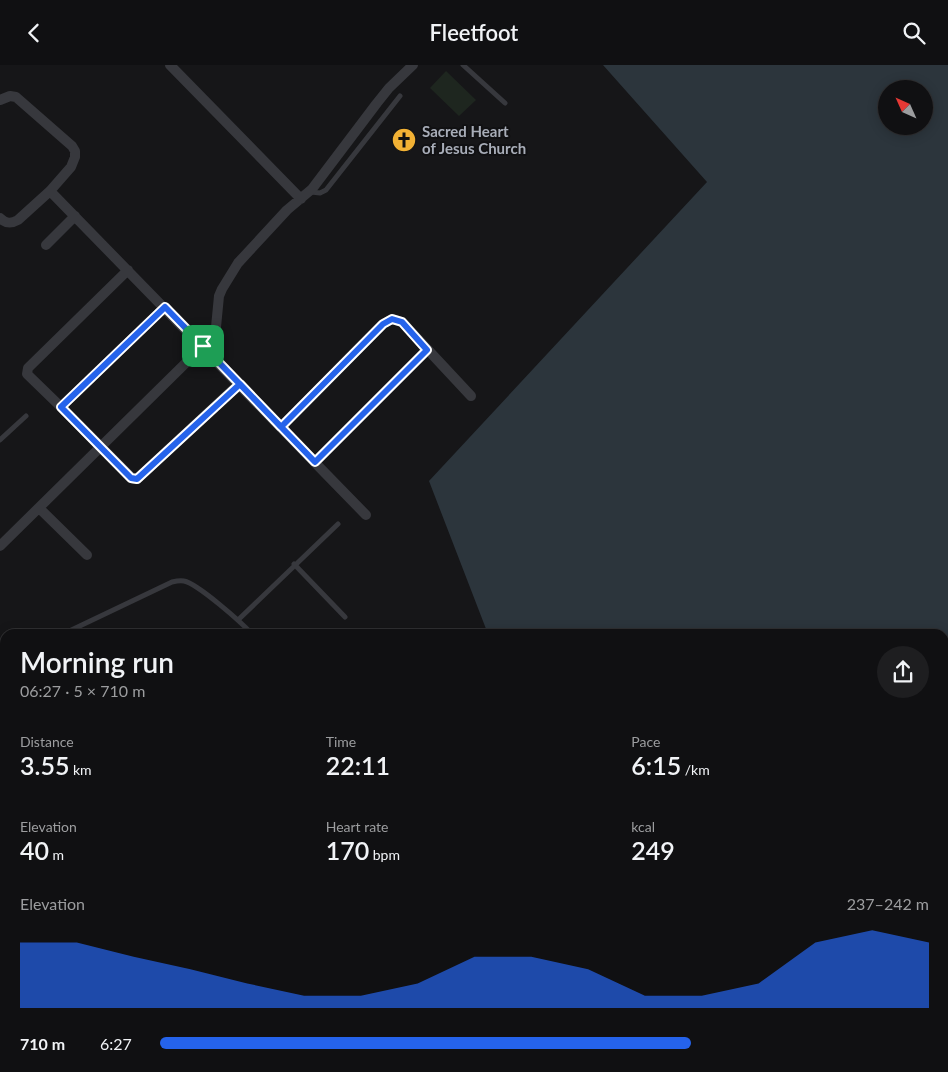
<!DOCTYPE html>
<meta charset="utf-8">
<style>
body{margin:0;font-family:Lato,sans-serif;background:#1e1e20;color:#f1f3f6;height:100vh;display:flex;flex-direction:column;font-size:19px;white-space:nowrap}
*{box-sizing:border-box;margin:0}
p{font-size:16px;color:#9c9d9f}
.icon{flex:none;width:28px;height:28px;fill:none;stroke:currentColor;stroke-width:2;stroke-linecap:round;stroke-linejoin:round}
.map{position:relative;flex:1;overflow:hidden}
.sheet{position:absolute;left:0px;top:564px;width:949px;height:444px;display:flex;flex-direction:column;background:#101012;border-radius:15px 15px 0 0;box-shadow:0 2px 12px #0003,0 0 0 1px #303032}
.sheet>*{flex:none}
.needle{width:32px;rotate:315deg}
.controls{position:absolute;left:878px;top:15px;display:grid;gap:10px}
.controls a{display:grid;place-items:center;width:55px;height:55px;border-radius:50%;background:#101012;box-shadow:0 2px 12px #0003,0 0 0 1px #303032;font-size:25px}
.pin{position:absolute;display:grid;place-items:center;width:42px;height:42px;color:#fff;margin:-21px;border-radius:10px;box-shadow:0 2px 8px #0006}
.round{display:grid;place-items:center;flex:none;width:52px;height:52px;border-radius:26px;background:#1e1e20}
.head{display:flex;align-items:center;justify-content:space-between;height:85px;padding:0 20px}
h1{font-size:28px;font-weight:600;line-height:38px}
.figures{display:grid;grid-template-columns:repeat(3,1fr);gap:8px;height:85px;padding:5px 20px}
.figures div{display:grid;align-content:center}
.figures b{font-size:25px;font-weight:600}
.figures small{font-size:14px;font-weight:400}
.figures p{font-size:14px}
.chart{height:140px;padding:10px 20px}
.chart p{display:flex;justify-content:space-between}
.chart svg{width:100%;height:90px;margin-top:5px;fill:#2563eb;opacity:.7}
ul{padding:0 20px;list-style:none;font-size:16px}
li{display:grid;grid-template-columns:80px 60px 1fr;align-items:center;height:38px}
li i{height:12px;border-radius:6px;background:#2563eb}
header{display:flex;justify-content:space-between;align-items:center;height:65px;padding:0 20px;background:#101012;font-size:22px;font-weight:600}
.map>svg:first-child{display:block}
.green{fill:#1e261f}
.water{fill:#2c353c;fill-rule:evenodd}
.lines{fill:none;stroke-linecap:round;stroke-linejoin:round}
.service{stroke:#37383d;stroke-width:5}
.minor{stroke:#37383d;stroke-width:10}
.primary{stroke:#53555c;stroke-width:16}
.route-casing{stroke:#fff;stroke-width:10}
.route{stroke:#2563eb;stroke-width:6}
.labels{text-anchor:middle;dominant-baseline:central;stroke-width:4;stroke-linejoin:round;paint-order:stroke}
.poi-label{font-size:15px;font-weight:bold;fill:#a8adb8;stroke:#111113;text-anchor:start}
</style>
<header><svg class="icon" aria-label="back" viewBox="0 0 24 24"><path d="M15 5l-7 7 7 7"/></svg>Fleetfoot<svg class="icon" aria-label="search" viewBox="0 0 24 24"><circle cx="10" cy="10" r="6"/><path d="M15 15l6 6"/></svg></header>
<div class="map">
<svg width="948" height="1007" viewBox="0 0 948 1007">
<rect width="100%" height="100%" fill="#161618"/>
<path class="green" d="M446 6 476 35 459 51 430 23Z"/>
<path class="water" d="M603 0H948V750H944V569H488L429 416 707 117ZM886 24H924V61H886Z"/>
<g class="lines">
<path class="service" d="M463 0 505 38
M311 127 320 128 326 125 400 31
M0 375 26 351
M294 499 345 552
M238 555 338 459
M63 569 172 517C176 516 180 515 184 516 198 519 241 557 252 569"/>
<path class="minor" d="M170 0 301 134
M0 35 10 31 16 32 72 81 75 86V92L71 102 50 126 18 155C11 159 6 159 0 153
M50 126 366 450
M46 180 75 151
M165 242 61 342 133 414H137L239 319
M61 342 27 309 28 303 128 205
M281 362 383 259 392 254 402 257 471 331
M315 397 427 285
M39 443 87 490
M0 481 203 281 216 262 219 231 222 224 238 198 287 145 312 124 377 38 389 23 413 0
M0 785 5 791
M944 791 948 798
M944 851 948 849
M0 853 5 849
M944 871 948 878
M0 988 5 992
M13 1002 17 1007
M523 1002 525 1007
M927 1002 928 1007
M126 1007 133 1002
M227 1007 233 1002
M356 1007 362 1002
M496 1007 503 1002
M944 1007 948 1006"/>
<path class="primary" d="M0 607 5 613
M0 641 5 647
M296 1002 300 1007
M320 1002 324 1007"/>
</g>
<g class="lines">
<g class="route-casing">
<path id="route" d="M203 281 165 242 61 342 131 413 137 414 240 319 281 362 383 259 392 254 402 257 427 285 315 397C278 359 241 320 203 281"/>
</g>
<use href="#route" class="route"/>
</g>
<defs>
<g id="church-disc" transform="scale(1.25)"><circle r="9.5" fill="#f2b134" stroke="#111113"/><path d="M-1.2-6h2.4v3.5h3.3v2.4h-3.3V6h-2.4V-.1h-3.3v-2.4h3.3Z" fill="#111"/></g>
</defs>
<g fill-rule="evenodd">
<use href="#church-disc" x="404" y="75"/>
</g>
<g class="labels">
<g class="poi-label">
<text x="422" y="66">Sacred Heart<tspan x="422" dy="17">of Jesus Church</tspan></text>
</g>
</g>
</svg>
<div class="controls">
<a><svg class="needle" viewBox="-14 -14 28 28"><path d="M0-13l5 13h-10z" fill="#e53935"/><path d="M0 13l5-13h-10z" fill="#9c9d9f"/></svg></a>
</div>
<div class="pin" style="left:203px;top:281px;background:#1e9e55"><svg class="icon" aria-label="arrive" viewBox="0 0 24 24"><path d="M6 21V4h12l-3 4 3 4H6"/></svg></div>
<section class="sheet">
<div class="head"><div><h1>Morning run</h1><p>06:27 · 5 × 710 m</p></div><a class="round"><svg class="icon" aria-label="share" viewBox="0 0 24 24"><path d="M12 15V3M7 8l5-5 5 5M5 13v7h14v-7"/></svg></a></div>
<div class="figures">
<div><p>Distance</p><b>3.55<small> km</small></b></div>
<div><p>Time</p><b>22:11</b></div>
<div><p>Pace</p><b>6:15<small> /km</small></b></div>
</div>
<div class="figures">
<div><p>Elevation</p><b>40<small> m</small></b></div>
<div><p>Heart rate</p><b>170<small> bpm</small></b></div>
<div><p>kcal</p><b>249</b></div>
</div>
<div class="chart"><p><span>Elevation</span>237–242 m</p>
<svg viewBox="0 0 160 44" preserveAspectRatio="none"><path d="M0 44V12L10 12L20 19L30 25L40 32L50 38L60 38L70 32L80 19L90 19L100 25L110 38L120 38L130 32L140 12L150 6L160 12V44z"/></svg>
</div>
<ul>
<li><b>710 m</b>6:27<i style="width:69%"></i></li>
</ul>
</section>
</div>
